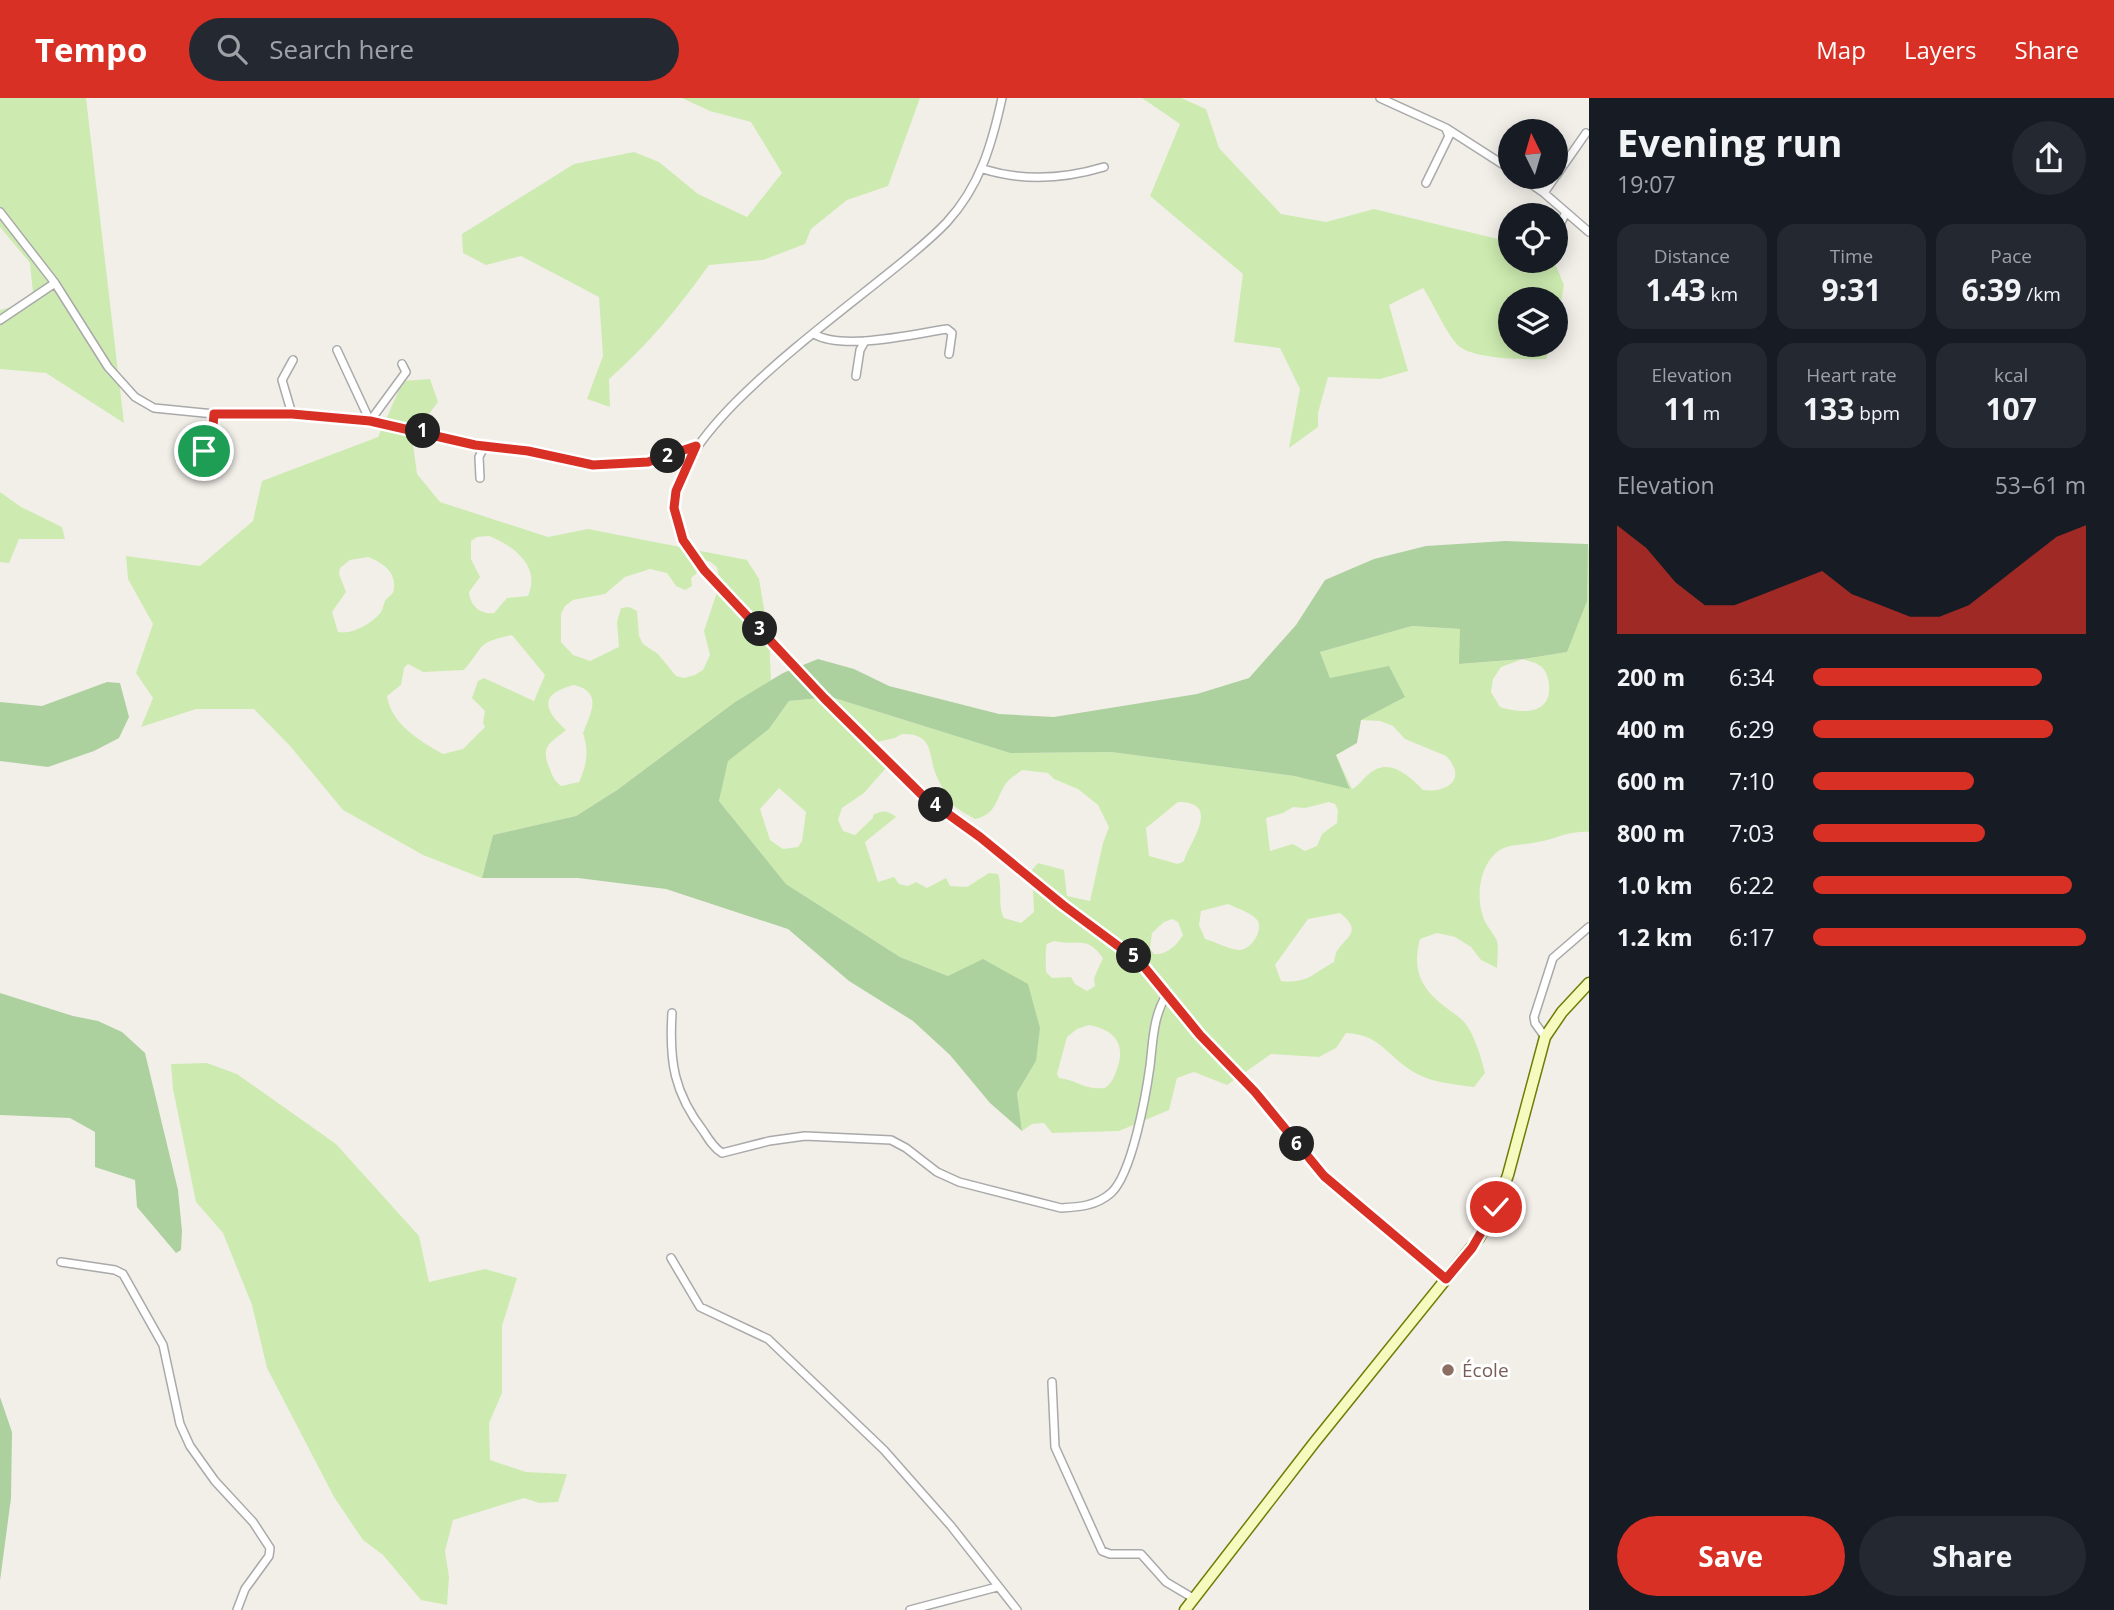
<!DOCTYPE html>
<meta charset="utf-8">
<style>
body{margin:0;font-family:"Open Sans",sans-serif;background:#242831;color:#f1f3f6;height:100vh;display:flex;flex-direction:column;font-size:26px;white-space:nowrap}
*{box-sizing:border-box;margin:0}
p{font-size:23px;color:#9ea1a6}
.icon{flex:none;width:38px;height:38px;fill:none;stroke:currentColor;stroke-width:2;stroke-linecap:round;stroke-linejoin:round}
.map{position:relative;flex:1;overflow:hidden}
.panel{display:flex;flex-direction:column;background:#171b24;width:525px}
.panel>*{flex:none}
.needle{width:46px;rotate:355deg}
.tools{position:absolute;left:1498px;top:21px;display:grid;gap:14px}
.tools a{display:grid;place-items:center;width:70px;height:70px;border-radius:50%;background:#171b24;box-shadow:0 4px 18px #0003;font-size:35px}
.pin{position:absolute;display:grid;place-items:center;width:60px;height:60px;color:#fff;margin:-30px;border:4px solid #fff;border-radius:50%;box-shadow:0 2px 7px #0007}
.km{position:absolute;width:35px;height:35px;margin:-18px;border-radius:50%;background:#222;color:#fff;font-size:19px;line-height:35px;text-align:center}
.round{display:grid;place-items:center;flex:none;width:74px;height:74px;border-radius:37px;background:#242831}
.overview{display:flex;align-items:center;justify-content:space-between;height:119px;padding:0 28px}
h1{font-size:38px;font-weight:700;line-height:52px}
.stats{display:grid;grid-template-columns:repeat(3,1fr);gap:10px;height:119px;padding:7px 28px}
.stats div{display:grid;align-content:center;border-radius:18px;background:#242831;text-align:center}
.stats b{font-size:30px;font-weight:700}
.stats small{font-size:19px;font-weight:400}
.stats p{font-size:19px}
.chart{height:196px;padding:14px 28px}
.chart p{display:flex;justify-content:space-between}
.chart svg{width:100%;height:126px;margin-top:7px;fill:#d93025;opacity:.7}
.button{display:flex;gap:14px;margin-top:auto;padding:14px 28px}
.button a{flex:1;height:80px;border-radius:42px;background:#d93025;color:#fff;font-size:28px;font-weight:700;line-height:80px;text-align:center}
.button a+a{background:#242831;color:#f1f3f6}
ul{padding:0 28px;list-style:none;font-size:23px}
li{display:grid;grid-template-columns:112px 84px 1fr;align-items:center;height:52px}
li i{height:18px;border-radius:9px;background:#d93025}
header{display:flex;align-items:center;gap:42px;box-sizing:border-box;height:98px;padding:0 35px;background:#d93025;color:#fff}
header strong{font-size:33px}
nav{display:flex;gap:38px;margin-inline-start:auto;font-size:24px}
.search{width:490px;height:63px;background:#242831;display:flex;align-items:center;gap:18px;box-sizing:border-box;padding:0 24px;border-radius:38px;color:#9ea1a6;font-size:26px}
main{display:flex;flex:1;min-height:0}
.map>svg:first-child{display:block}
.grass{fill:#cdebb0;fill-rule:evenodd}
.forest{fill:#add19e}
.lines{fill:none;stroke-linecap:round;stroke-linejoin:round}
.street-casing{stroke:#a9a9a9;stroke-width:10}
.secondary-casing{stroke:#707d05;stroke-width:13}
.street{stroke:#fff;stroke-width:7}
.secondary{stroke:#f7fabf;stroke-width:10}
.route-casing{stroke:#fff;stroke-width:14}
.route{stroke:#d93025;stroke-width:9}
.education-dot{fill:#8d6e63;stroke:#fff;stroke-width:2.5}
.labels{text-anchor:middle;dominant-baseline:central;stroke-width:6;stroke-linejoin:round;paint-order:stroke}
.education-label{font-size:19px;fill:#785e54;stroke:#fff;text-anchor:start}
</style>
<header>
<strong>Tempo</strong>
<div class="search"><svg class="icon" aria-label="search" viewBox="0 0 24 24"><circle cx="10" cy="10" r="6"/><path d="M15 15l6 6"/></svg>Search here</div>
<nav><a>Map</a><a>Layers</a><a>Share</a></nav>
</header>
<main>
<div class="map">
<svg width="1589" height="1512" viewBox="0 0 1589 1512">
<rect width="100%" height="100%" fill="#f2efe9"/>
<path class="grass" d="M0 0H86L124 325 46 275 0 271V212L23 206 33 195 30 165 0 129Z
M682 0H920L888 88 847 102 811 131 805 146 763 162 709 167C679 209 648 247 609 281L610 309 587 301 603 258 599 199 521 158 486 167 463 155 462 136 574 66 634 54 659 64 698 96 747 119 782 75 751 24 710 13Z
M1142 0H1181L1206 11 1219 50 1281 116 1326 124 1374 111 1510 144V163H1554L1564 187 1556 233V201H1510V247H1551L1546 261C1526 262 1476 261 1460 249 1449 241 1432 203 1423 190L1389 207 1408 273 1380 281 1328 279 1318 315V329L1289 350 1300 291 1280 250 1234 244 1243 176 1150 98 1180 26Z
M430 281 438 304 412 339 417 376 440 404 548 439 588 431 747 462 759 481 769 540 771 583 735 604 617 692 576 718 493 737 482 780 423 757 343 712 290 648 254 611H196L141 629 153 600 136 575 153 526 128 481 126 458 200 468 253 423 262 383 378 339 403 283ZM489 438C514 448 541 468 528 498L507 500 494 515C480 517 470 507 469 494L480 479 471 461V443L477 439ZM368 459C381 464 396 473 394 490 394 497 388 498 385 503 383 507 383 511 381 514 373 525 352 537 338 534L332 514 346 494 339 476 340 470 350 462ZM701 463H709L717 469 720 485 704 533 710 557 703 572 695 577 684 580 676 578 658 556 643 546 639 538 637 513 629 509 621 510 617 524 619 549 590 563 573 557 561 544V516L565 508 573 502 605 496 625 479 650 471 667 475 676 488 685 492 692 488 691 480 697 475ZM512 537 545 577 534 603 484 580 478 583 472 600 485 613 483 625 485 629 463 651 443 656C420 643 391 626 387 598L401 587 404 570 408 566 423 574 464 572C486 546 476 545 512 537ZM574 587C603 594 591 615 583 635 589 654 587 666 579 684L561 688C554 682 552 677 549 669 540 647 551 645 566 632 542 610 540 596 574 587Z
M0 394 21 409 62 429 65 441H19L9 465 0 464Z
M1589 446V734C1568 732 1552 743 1532 745 1522 747 1509 746 1500 752 1481 764 1476 795 1482 815 1484 826 1494 835 1497 843 1499 851 1497 863 1497 870L1481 862 1471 849 1455 839 1437 835 1420 841C1413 867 1418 886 1439 904 1448 912 1457 916 1465 925 1475 938 1481 959 1485 975L1474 989C1450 986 1426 984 1406 969 1383 952 1378 937 1346 935L1336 950 1319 959 1271 956 1227 987 1194 974 1177 980 1169 1012 1119 1033 1052 1035 1044 1025 1032 1026 1022 1033 1017 995 1036 963 948 878 900 859 786 786 719 703 727 663 769 631 789 603 831 599 1010 655 1111 654 1294 678 1350 690 1336 657 1352 691C1360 687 1362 681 1369 676 1389 659 1408 677 1423 692 1447 695 1468 681 1446 658L1405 641 1393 628 1380 623 1361 622 1330 580 1320 554 1412 528 1460 531V566L1524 561 1567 554ZM1523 561C1528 563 1535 564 1539 567 1546 571 1548 579 1549 586 1552 617 1523 616 1500 609L1491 594 1493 581 1501 569ZM902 636C934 635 928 656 936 677 940 685 946 699 952 706 958 712 968 717 975 721 999 716 995 698 1008 683 1011 679 1018 676 1022 672L1048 675 1054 681 1078 691 1098 707 1109 729 1103 745 1090 803 1067 798 1064 772 1038 765 1032 772 1034 814 1021 825 1004 820C997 806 1003 790 998 776L989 775 967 789 950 788 946 780 927 790 916 784 908 788 899 786 894 779 878 784 865 744 896 719C887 712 882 712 873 717V720L855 737 843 733 838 722 842 710 864 695 886 670 877 644 895 640ZM779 690 806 714 802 743 798 749 783 751 770 742 760 711ZM1178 704C1223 704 1189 744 1184 763L1178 766 1149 758 1146 730ZM1329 704 1335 706 1338 712 1337 725 1322 736 1317 748 1305 753 1293 746 1270 753 1266 720 1283 715 1293 709 1305 710ZM1228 806C1236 810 1253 815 1258 823 1263 834 1250 853 1238 852 1228 851 1216 844 1205 841L1199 827 1201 813ZM1340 815C1364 834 1345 839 1337 853 1335 856 1335 860 1334 864 1313 875 1308 886 1281 883L1275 867 1308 821ZM1172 821 1178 824 1183 837C1177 847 1167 857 1154 856L1150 850 1152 835 1164 824ZM1054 843C1079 849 1086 836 1103 860L1094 880 1095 888 1087 893 1075 886 1071 879 1052 880 1046 874C1046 871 1045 850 1047 846ZM1089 927C1115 932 1126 946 1117 971 1114 979 1112 985 1105 990 1083 992 1080 983 1059 980L1057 976 1067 939 1077 931Z
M207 965 237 976 336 1046 419 1138 429 1184 485 1171 517 1180 502 1228V1295L489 1325 490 1362 526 1374 567 1376 558 1404 539 1405 524 1400 453 1422 445 1453 449 1479 447 1507 421 1502 383 1457 363 1442 334 1399 267 1270 252 1207 223 1135 196 1104 173 991 171 966Z"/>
<path class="forest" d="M1505 443 1588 446 1587 503 1567 554 1524 561 1459 566 1460 531 1412 528 1320 554 1330 580 1389 568 1405 599 1361 622 1357 645 1336 657 1350 691 1294 678 1111 654 1010 655 831 599 789 603 769 631 728 663 719 703 786 786 900 859 948 878 983 861 1028 886 1040 930 1036 963 1017 995 1022 1033 990 1005 950 957 913 923 849 883 788 831 666 791 578 780H482L493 737 576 718 617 692 735 604 783 575 818 561 854 571 889 588 999 616 1054 619 1197 596 1249 580 1296 527 1325 482 1374 461 1426 448Z
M107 584 120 585 129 619 119 640 94 653 48 669 0 663V604L42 608Z
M0 895 73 918 98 923 122 934 145 955 178 1092 182 1133 181 1152 176 1155 137 1109 135 1082 95 1069V1034L70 1020 0 1017Z
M0 1299 12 1334 11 1400 0 1483Z"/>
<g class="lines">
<g class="street-casing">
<path id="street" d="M1002 0C992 46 980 88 947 124 886 189 670 320 674 411 675 434 689 455 703 472L824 600 923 698 980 739 1063 808 1141 865 1200 937 1255 994 1324 1078 1446 1181
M1380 0 1446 30 1510 71
M983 71C1022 83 1064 81 1104 69
M1556 78 1586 35
M1521 79 1544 95 1589 134
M1426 85 1449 38 1446 31
M1544 95 1555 79
M0 114 55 185 108 269 135 299 154 310 214 316H292L370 323 475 347 519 351 593 367 648 364 697 348
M1556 135 1566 114
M0 222 55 185
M814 236C843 253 913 236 947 231L952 235 949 256
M337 252 370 323
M856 278 860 252 865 243
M292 316 282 282 293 262
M370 323 406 274 402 266
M204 353 213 328 214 316
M480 380 479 359 484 349
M672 915C669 964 674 995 704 1034 709 1042 714 1050 722 1055L769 1043 805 1038 891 1042 906 1050 937 1074 959 1084 1061 1110C1079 1109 1096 1108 1111 1095 1132 1076 1146 997 1150 968 1153 943 1153 918 1167 896
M1545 939 1535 925 1534 919 1553 860 1589 829
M671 1160 700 1209 768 1241 884 1352 951 1428 1017 1512
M61 1164 115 1172 123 1176 163 1247 180 1326 190 1348 215 1383 253 1424 270 1450 269 1458 245 1491 237 1512
M1052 1284 1055 1349 1102 1453 1110 1456H1141L1166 1484 1193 1500
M910 1512 997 1489"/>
</g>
<g class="secondary-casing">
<path id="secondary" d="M1185 1512 1314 1345 1479 1140 1496 1109 1508 1077 1545 939 1562 914 1589 885"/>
</g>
<use href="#street" class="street"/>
<use href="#secondary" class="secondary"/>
</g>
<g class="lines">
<g class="route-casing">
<path id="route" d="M204 353 213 328 214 316H292L370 323 475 347 528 353 593 367 648 364 696 348 676 393 674 410 683 442 704 472 824 600 923 698 980 739 1063 807 1141 865 1200 937 1255 994 1324 1078 1446 1181 1472 1150 1496 1109"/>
</g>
<use href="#route" class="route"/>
</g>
<circle class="education-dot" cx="1448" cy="1272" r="7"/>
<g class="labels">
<g class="education-label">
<text x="1462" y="1272">École</text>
</g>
</g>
</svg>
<div class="tools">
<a><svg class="needle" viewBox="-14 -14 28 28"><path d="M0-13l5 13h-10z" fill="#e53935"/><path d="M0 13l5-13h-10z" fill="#9ea1a6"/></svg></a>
<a><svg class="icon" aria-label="locate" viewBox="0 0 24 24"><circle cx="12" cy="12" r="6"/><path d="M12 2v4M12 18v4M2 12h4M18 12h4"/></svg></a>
<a><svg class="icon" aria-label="layers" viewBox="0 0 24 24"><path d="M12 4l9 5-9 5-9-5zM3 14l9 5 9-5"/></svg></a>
</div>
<div class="pin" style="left:204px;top:353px;background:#1e9e55"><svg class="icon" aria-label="arrive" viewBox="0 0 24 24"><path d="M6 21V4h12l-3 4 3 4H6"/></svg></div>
<div class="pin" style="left:1496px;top:1109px;background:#d93025"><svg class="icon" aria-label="check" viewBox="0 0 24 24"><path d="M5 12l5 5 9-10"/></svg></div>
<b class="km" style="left:423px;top:333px">1</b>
<b class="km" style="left:668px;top:358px">2</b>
<b class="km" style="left:760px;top:531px">3</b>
<b class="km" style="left:936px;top:707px">4</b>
<b class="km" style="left:1134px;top:858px">5</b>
<b class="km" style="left:1297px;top:1046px">6</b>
</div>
<section class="panel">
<div class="overview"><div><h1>Evening run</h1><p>19:07</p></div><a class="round"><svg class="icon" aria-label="share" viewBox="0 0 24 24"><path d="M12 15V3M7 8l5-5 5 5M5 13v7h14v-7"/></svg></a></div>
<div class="stats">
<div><p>Distance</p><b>1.43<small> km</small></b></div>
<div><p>Time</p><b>9:31</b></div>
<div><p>Pace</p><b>6:39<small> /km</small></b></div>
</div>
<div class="stats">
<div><p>Elevation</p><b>11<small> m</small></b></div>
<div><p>Heart rate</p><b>133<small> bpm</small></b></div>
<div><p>kcal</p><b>107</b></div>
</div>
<div class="chart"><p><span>Elevation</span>53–61 m</p>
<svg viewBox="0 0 160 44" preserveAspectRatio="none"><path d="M0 44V6L10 14L20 26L30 34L40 34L50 30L60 26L70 22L80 30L90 34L100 38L110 38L120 34L130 26L140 18L150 10L160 6V44z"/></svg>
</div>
<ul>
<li><b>200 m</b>6:34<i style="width:84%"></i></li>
<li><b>400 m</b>6:29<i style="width:88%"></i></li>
<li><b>600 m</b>7:10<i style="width:59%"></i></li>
<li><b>800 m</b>7:03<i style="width:63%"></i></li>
<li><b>1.0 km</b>6:22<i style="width:95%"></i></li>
<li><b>1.2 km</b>6:17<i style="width:100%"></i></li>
</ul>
<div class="button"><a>Save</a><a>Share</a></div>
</section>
</main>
